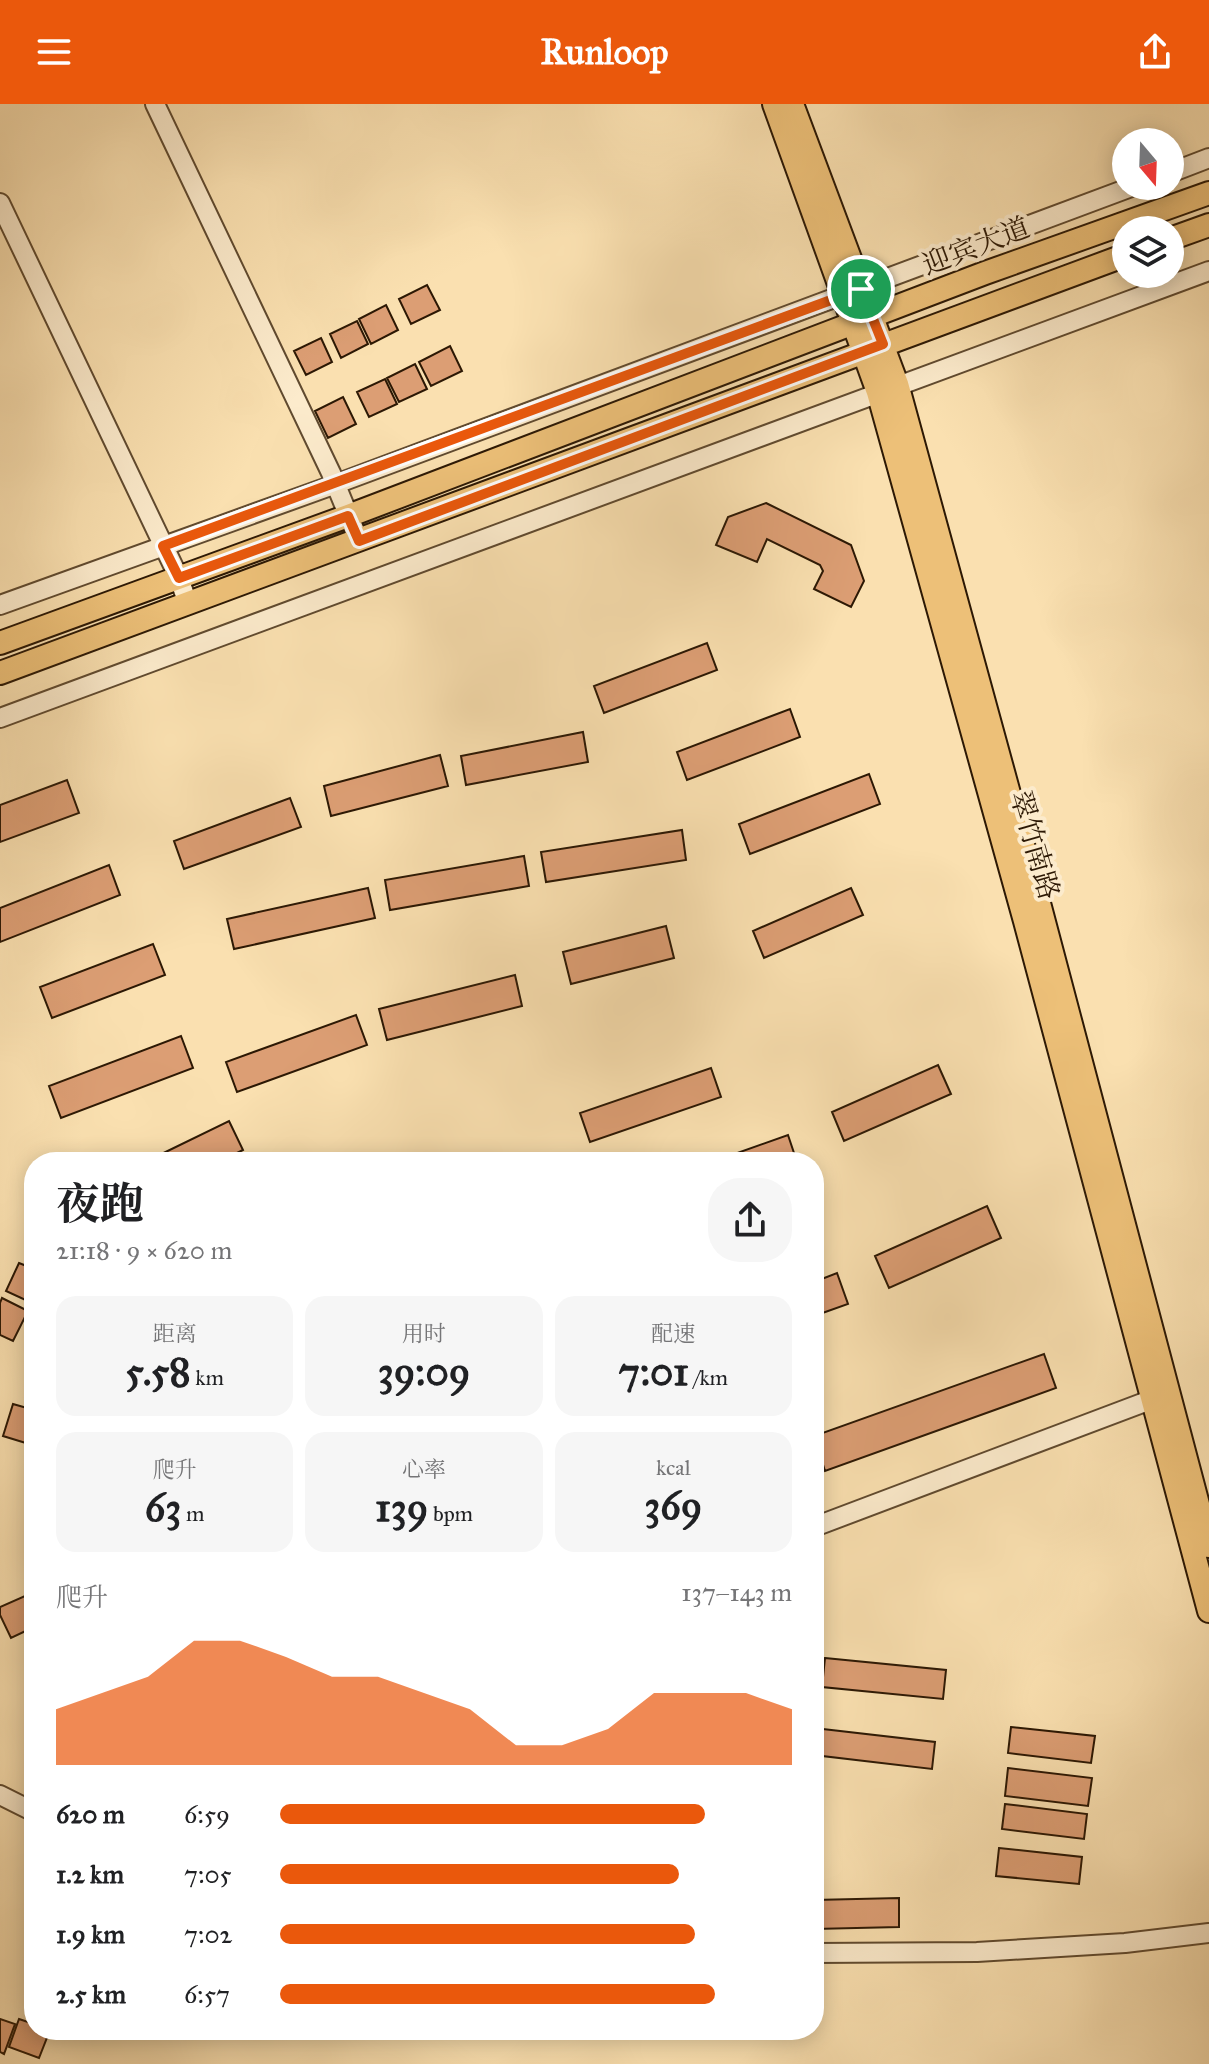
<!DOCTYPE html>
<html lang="zh">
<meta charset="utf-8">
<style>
body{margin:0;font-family:"IM FELL Great Primer","Noto Serif SC",serif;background:#f6f6f6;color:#202124;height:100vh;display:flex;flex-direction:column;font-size:30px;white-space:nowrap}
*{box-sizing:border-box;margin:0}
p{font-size:26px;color:#757577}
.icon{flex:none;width:44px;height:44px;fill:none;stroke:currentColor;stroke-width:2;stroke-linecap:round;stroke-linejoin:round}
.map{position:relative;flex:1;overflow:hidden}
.sheet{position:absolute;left:24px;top:1048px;width:800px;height:888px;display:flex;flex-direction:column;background:#fff;border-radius:32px;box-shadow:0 4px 20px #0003}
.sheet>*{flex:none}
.needle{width:52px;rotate:161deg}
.fabs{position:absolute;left:1112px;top:24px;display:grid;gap:16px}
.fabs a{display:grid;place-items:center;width:72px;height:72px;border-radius:50%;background:#fff;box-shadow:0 4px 20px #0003;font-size:40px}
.pin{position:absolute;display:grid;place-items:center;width:68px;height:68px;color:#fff;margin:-34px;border:4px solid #fff;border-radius:50%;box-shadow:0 2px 8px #0007}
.round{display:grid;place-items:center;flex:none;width:84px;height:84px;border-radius:32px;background:#f6f6f6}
.summary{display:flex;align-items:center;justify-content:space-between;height:136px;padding:0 32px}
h1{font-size:44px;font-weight:700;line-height:60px}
.stats{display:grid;grid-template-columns:repeat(3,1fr);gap:12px;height:136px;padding:8px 32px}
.stats div{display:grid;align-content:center;border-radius:20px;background:#f6f6f6;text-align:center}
.stats b{font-size:40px;font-weight:700}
.stats small{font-size:22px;font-weight:400}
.stats p{font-size:22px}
.chart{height:224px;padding:16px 32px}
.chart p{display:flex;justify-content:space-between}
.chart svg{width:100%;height:144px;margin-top:8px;fill:#ea580c;opacity:.7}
ul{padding:0 32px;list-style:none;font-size:26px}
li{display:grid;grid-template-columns:128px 96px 1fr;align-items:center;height:60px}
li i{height:20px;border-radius:10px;background:#ea580c}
header{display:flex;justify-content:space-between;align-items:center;height:104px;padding:0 32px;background:#ea580c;color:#fff;font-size:36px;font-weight:700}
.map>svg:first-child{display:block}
.building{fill:#dc9e74;stroke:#2c1804;stroke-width:2}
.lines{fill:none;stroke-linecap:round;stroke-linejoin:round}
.minor-casing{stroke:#604a2f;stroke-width:22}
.major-casing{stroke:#2c1804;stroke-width:26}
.minor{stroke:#fcebcc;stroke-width:18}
.major{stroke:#edc078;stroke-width:22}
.route-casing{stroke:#fff;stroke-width:16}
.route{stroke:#ea580c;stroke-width:10}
.labels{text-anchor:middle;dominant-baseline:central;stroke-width:8;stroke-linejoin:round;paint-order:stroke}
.street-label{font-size:28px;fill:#2c1804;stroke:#fcebcc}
</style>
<header><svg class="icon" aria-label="menu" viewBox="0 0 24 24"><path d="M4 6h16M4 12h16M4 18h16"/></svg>Runloop<svg class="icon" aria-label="share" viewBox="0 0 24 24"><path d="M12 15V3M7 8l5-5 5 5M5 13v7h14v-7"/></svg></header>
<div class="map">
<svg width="1209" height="1960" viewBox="0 0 1209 1960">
<rect width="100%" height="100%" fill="#fae0b0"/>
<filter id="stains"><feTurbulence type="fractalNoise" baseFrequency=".0025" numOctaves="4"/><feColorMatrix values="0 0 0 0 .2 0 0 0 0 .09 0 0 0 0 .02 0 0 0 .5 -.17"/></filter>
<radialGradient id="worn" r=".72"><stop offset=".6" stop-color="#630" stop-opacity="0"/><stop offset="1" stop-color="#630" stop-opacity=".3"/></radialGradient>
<path class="building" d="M427 181 440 206 411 220 399 195Z
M386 201 398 226 371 240 359 215Z
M357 217 368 240 341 254 330 230Z
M321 234 332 258 306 271 294 247Z
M450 242 462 267 431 282 419 258Z
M415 260 427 285 399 298 387 274Z
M385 275 397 300 369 313 357 288Z
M343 293 356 320 328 334 315 307Z
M766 399 851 441 864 477 851 503 814 485 823 467 820 461 767 435 757 458 716 441 728 413Z
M707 539 717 566 604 609 594 582Z
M790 605 800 633 687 676 677 648Z
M583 628 588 658 466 681 461 652Z
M440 651 448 682 331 712 324 682Z
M869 670 880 700 750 750 739 720Z
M67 676 79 709 0 738V701Z
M290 694 301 723 184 765 174 737Z
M682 726 686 756 546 778 541 748Z
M524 752 529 782 390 806 385 776Z
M109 761 120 791 0 838V804Z
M368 784 375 814 234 845 227 815Z
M851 784 863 811 764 854 753 827Z
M666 822 674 854 571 880 563 848Z
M153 840 165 871 52 914 40 883Z
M515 871 522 902 387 936 379 905Z
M356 911 367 941 237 988 226 958Z
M181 932 193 964 61 1014 49 982Z
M938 961 951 990 844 1037 832 1008Z
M711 964 721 993 590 1038 580 1009Z
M229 1017 243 1046 219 1058H145Z
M788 1031 797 1058H712Z
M987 1102 1001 1134 889 1184 875 1152Z
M19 1159 34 1165 32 1199 6 1187Z
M837 1169 848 1200 814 1212V1178Z
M2 1194 28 1207 13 1237 0 1231V1199Z
M1044 1250 1056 1284 825 1367 814 1332Z
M13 1300 34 1306V1325L29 1340 3 1332Z
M34 1488V1523L11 1534 0 1511V1503Z
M825 1554 946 1566 943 1595 822 1583Z
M1011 1623 1095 1632 1091 1659 1008 1649Z
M814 1624 935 1638 932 1665 814 1651Z
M1008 1664 1092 1674 1088 1702 1005 1692Z
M1005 1700 1087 1710 1084 1735 1002 1725Z
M999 1744 1082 1753 1079 1780 996 1772Z
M899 1794V1823L814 1825V1796Z
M0 1915 15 1920 4 1950 0 1948Z
M19 1915 34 1920V1926H50L39 1954 9 1943Z"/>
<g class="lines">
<g class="minor-casing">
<path id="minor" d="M155 0 331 369 359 437
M1170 69 1209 54
M0 99 179 474 188 500
M0 501 336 380 1134 82
M0 614 1209 167
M814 1423 1153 1295
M0 1691 34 1708
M814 1849 977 1848 1125 1839 1209 1829"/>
</g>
<g class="major-casing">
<path id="major" d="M774 0 878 288 1025 817 1209 1507
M792 0 897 280 1040 803 1209 1442
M1170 135 1209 121
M0 539 348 412 985 169 1209 89
M0 569 1126 151"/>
</g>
<use href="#minor" class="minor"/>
<use href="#major" class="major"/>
</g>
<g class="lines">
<g class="route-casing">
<path id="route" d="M861 185 883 240 359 437 348 412 179 474 163 442Z"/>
</g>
<use href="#route" class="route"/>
</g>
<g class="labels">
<g class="street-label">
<text transform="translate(976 142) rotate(-21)">迎宾大道</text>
<text transform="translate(1035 741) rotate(74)">翠竹南路</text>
</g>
</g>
<rect width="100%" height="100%" filter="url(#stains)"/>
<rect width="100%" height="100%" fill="url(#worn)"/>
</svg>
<div class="fabs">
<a><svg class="needle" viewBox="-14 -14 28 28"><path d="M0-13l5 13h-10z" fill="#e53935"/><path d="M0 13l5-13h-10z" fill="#757577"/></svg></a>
<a><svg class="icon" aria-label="layers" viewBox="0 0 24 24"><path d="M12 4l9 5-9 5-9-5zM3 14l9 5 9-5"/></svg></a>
</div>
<div class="pin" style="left:861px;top:185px;background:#1e9e55"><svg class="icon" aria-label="arrive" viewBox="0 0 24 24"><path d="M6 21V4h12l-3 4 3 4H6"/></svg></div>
<section class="sheet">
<div class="summary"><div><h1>夜跑</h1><p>21:18 · 9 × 620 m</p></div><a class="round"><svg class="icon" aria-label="share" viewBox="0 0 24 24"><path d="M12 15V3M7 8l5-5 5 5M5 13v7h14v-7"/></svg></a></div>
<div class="stats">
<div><p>距离</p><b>5.58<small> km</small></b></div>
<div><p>用时</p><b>39:09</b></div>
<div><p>配速</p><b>7:01<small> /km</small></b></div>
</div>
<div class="stats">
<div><p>爬升</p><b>63<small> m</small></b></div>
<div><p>心率</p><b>139<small> bpm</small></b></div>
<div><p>kcal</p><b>369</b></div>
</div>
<div class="chart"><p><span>爬升</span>137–143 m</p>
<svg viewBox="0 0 160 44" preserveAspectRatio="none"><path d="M0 44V27L10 22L20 17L30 6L40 6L50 11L60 17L70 17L80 22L90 27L100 38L110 38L120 33L130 22L140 22L150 22L160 27V44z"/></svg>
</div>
<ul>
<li><b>620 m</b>6:59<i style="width:83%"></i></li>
<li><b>1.2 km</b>7:05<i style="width:78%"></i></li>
<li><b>1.9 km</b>7:02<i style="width:81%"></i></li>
<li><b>2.5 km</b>6:57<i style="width:85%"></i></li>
</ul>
</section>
</div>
